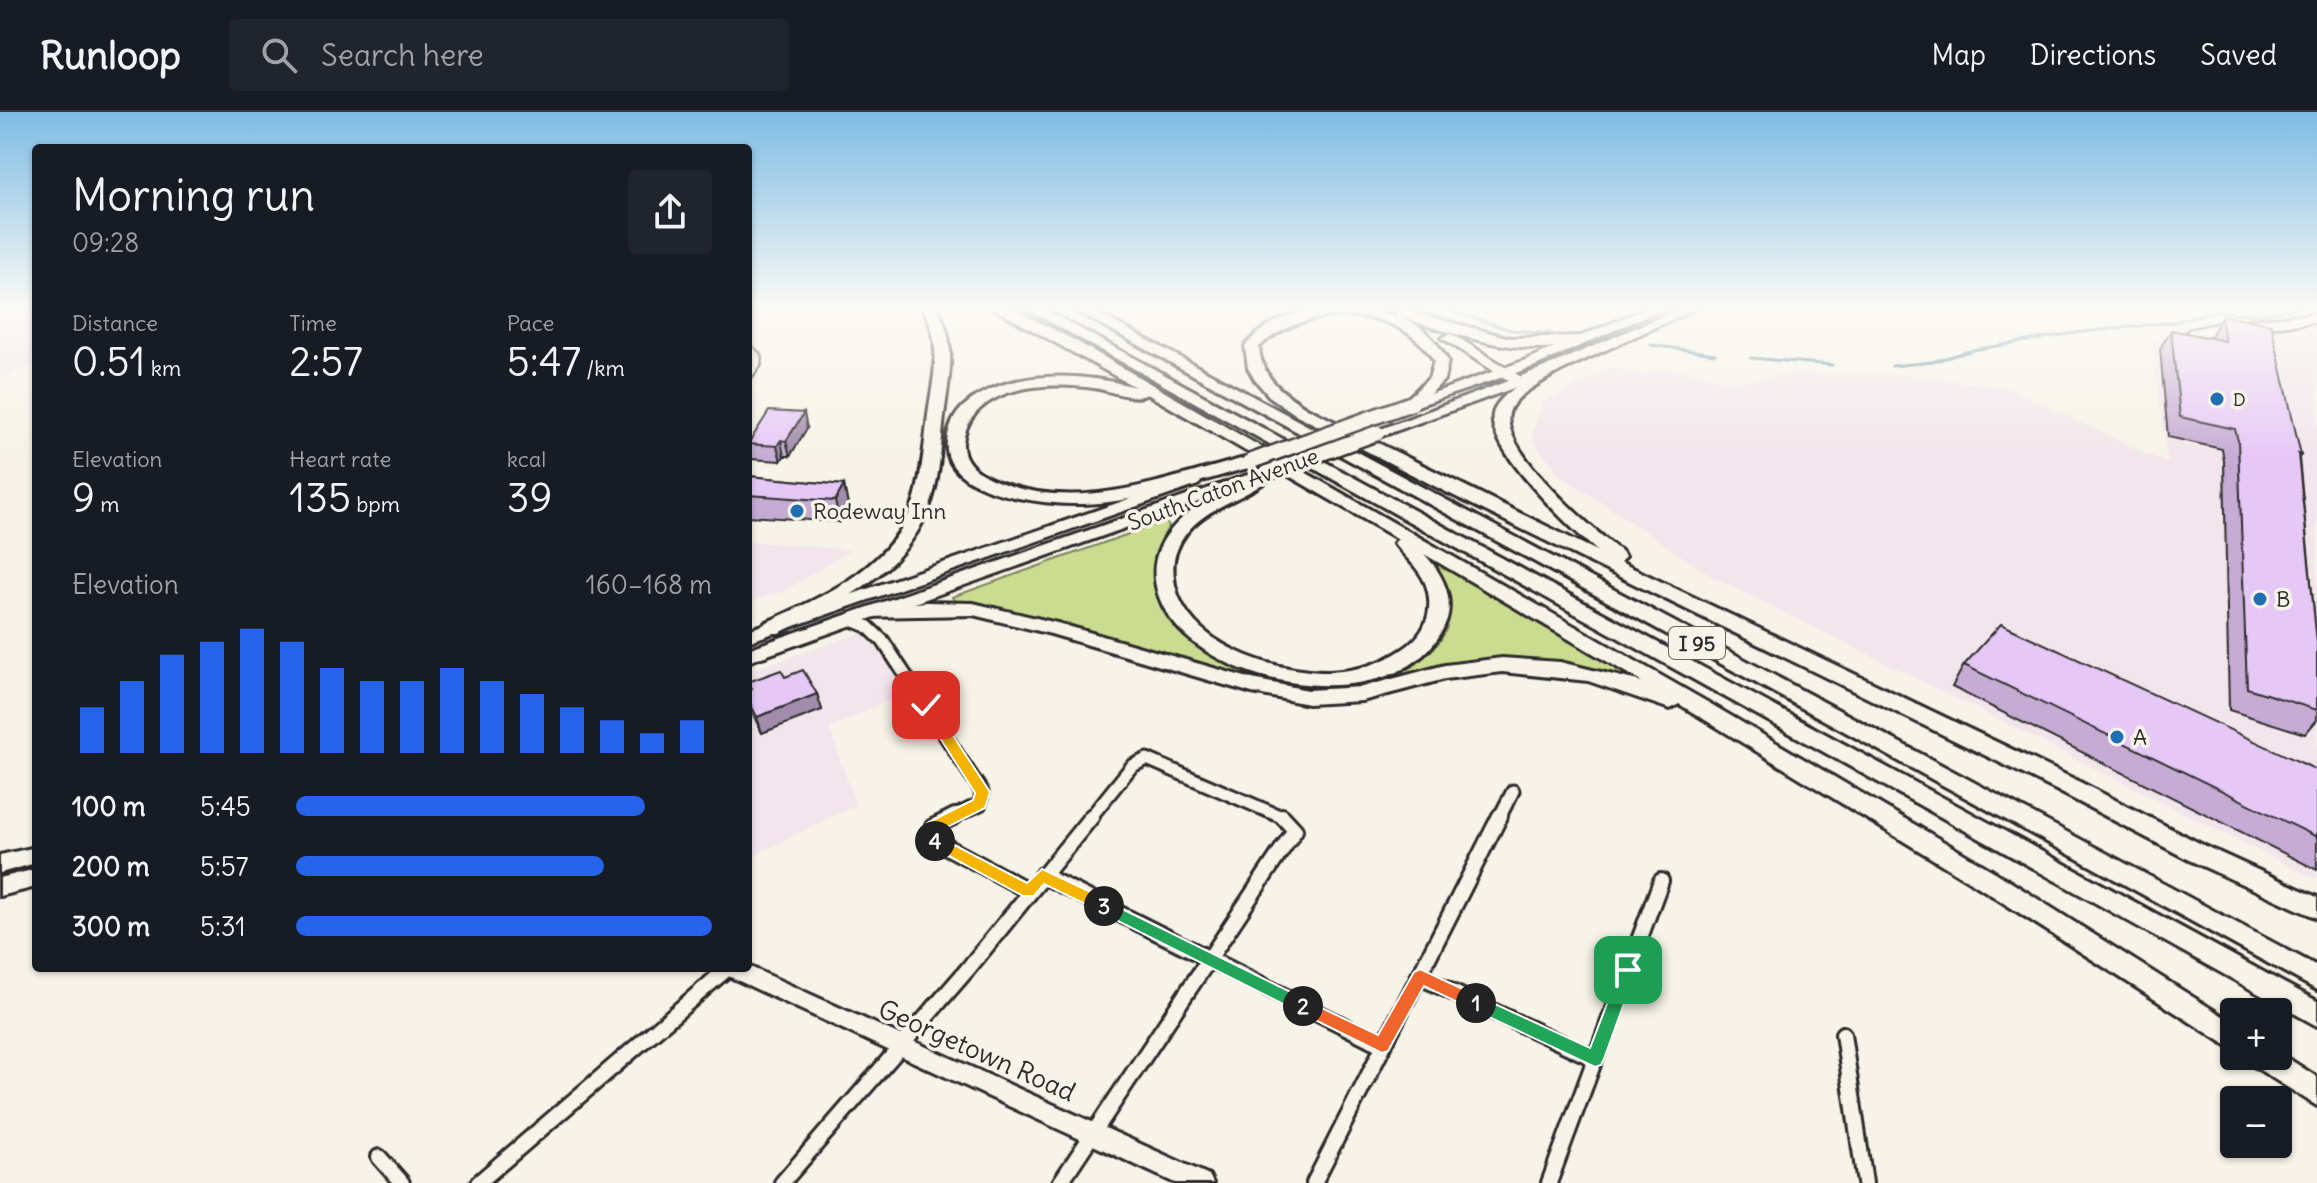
<!DOCTYPE html>
<meta charset="utf-8">
<style>
body{margin:0;font-family:Delius,sans-serif;background:#20242c;color:#f1f3f6;height:100vh;display:flex;flex-direction:column;font-size:30px;white-space:nowrap}
*{box-sizing:border-box;margin:0}
p{font-size:26px;color:#9ea1a6}
.icon{flex:none;width:44px;height:44px;fill:none;stroke:currentColor;stroke-width:2;stroke-linecap:round;stroke-linejoin:round}
.map{position:relative;flex:1;overflow:hidden}
.details{position:absolute;left:32px;top:32px;width:720px;height:828px;display:flex;flex-direction:column;background:#171b24;border-radius:8px;box-shadow:0 2px 6px #0004}
.details>*{flex:none}
.tools{position:absolute;left:2220px;top:886px;display:grid;gap:16px}
.tools a{display:grid;place-items:center;width:72px;height:72px;border-radius:8px;background:#171b24;box-shadow:0 2px 6px #0004;font-size:40px}
.pin{position:absolute;display:grid;place-items:center;width:68px;height:68px;color:#fff;margin:-34px;border-radius:16px;box-shadow:0 4px 12px #0006}
.km{position:absolute;width:40px;height:40px;margin:-20px;border-radius:50%;background:#222;color:#fff;font-size:22px;line-height:40px;text-align:center}
.round{display:grid;place-items:center;flex:none;width:84px;height:84px;border-radius:8px;background:#20242c}
.summary{display:flex;align-items:center;justify-content:space-between;height:136px;padding:0 40px}
h1{font-size:44px;font-weight:600;line-height:60px}
.stats{display:grid;grid-template-columns:repeat(3,1fr);gap:12px;height:136px;padding:8px 40px}
.stats div{display:grid;align-content:center}
.stats b{font-size:40px;font-weight:600}
.stats small{font-size:22px;font-weight:400}
.stats p{font-size:22px}
.chart{height:224px;padding:16px 40px}
.chart p{display:flex;justify-content:space-between}
.chart svg{width:100%;height:144px;margin-top:8px;stroke:#2563eb;stroke-width:6}
ul{padding:0 40px;list-style:none;font-size:26px}
li{display:grid;grid-template-columns:128px 96px 1fr;align-items:center;height:60px}
li i{height:20px;border-radius:10px;background:#2563eb}
header{display:flex;align-items:center;gap:48px;box-sizing:border-box;height:112px;padding:0 40px;background:#171b24;border-bottom:2px solid #363941}
header strong{font-size:38px}
nav{display:flex;gap:44px;margin-inline-start:auto;font-size:28px}
.search{width:560px;height:72px;background:#20242c;display:flex;align-items:center;gap:20px;box-sizing:border-box;padding:0 28px;border-radius:8px;color:#9ea1a6;font-size:30px}
.map>svg:first-child{display:block}
.built{fill:#f2e6ec}
.green{fill:#cbdc91;stroke:#7b845e;stroke-width:2}
.lines{fill:none;stroke-linecap:round;stroke-linejoin:round}
.stream{stroke:#5d8997;stroke-width:3}
.street-far2-casing{stroke:#2b2b2b;stroke-width:14}
.street-far1-casing{stroke:#2b2b2b;stroke-width:17}
.street-casing{stroke:#2b2b2b;stroke-width:20}
.secondary-casing{stroke:#2b2b2b;stroke-width:6}
.primary-casing{stroke:#2b2b2b;stroke-width:6}
.highway-casing{stroke:#2b2b2b;stroke-width:6}
.street-far2{stroke:#f7f3e8;stroke-width:9}
.street-far1{stroke:#f7f3e8;stroke-width:11}
.street{stroke:#f7f3e8;stroke-width:14}
.secondary{fill:#f7f3e8;fill-rule:evenodd}
.primary{fill:#f7f3e8;fill-rule:evenodd}
.highway{fill:#f7f3e8;fill-rule:evenodd}
.primary-bridge-casing{stroke:#2b2b2b;stroke-width:19;stroke-linecap:butt}
.primary-bridge{stroke:#f7f3e8;stroke-width:14}
.wall{fill:#c6acd4;stroke:#2b2b2b;stroke-width:2}
.shaded-wall{fill:#a18cac;stroke:#2b2b2b;stroke-width:2}
.building{fill:#e6c8f6;stroke:#2b2b2b;stroke-width:2}
.split-1{fill:#22a559;stroke:#fff;stroke-width:2}
.split-2{fill:#f0652b;stroke:#fff;stroke-width:2}
.split-3{fill:#22a559;stroke:#fff;stroke-width:2}
.split-4{fill:#f5b400;stroke:#fff;stroke-width:2}
.split-5{fill:#f5b400;stroke:#fff;stroke-width:2}
.poi-dot{fill:#1f6fb2;stroke:#f7f3e8;stroke-width:3}
.labels{text-anchor:middle;dominant-baseline:central;stroke-width:7;stroke-linejoin:round;paint-order:stroke}
.far-poi-label{font-size:18px;fill:#2b2b2b;stroke:#f7f3e8;text-anchor:start}
.shield{fill:#f7f3e8;stroke:#686764;stroke-width:2}
.shield-label{font-size:20px;font-weight:bold;fill:#2b2b2b}
.street-label{font-size:22px;fill:#2b2b2b;stroke:#f7f3e8}
.poi-label{font-size:22px;fill:#2b2b2b;stroke:#f7f3e8;text-anchor:start}
.near-street-label{font-size:26px;fill:#2b2b2b;stroke:#f7f3e8}
</style>
<header>
<strong>Runloop</strong>
<div class="search"><svg class="icon" aria-label="search" viewBox="0 0 24 24"><circle cx="10" cy="10" r="6"/><path d="M15 15l6 6"/></svg>Search here</div>
<nav><a>Map</a><a>Directions</a><a>Saved</a></nav>
</header>
<div class="map">
<svg width="2317" height="1071" viewBox="0 0 2317 1071">
<rect width="100%" height="100%" fill="#f7f3e8"/>
<filter id="ink" filterUnits="userSpaceOnUse"><feTurbulence type="fractalNoise" baseFrequency=".0125" numOctaves="2"/><feDisplacementMap in="SourceGraphic" scale="16" xChannelSelector="R" yChannelSelector="G"/><feConvolveMatrix kernelMatrix="1 2 1 2 8 2 1 2 1" color-interpolation-filters="sRGB"/></filter>
<g filter="url(#ink)">
<path class="built" d="M0 195H36V252L0 266Z
M2317 200V768L1710 463 1560 363 1534 330 1532 322 1542 292 1611 255 1638 263 1676 257 1736 270 1795 261 1904 263 2006 275 2168 352 2151 230 2194 214Z
M748 429 851 438 784 479 748 491Z
M865 520 908 580 829 616 856 693 748 747V559Z"/>
<path class="green" d="M1165 409 1169 414C1147 450 1146 481 1177 513 1211 549 1260 567 1309 572 1380 579 1491 541 1434 452L1436 447 1645 572 1593 557 1548 550 1318 580 1286 576 984 494 957 491 952 485Z"/>
<g class="lines">
<path class="stream" d="M1439 195 1511 218 1552 222
M1651 233 1715 242
M1751 246 1832 253
M1892 254 1932 250 1973 238 2074 221 2175 210 2214 199 2259 203 2298 195"/>
<g class="street-far2-casing">
<path id="street-far2" d="M2250 212 2317 206
M2188 233 2191 222 2229 214
M748 237 756 245V252L748 262"/>
</g>
<g class="street-far1-casing">
<path id="street-far1" d="M852 508 867 514 883 529 982 680 980 692 951 706
M1090 706 1132 654 1147 647 1284 706
M1499 706 1513 679"/>
</g>
<g class="street-casing">
<path id="street" d="M955 704 933 715 934 728 1029 779
M1042 763 1382 933
M1420 865 1595 947
M1843 922 1865 1071
M379 1045 402 1071
M478 1071 728 856
M782 1071 967 858 1092 704
M1060 1071 1295 718 1282 704
M1314 1071 1500 704
M1549 1071 1661 769"/>
</g>
<g class="secondary-casing">
<path id="secondary" d="M748 854 1209 1063 1213 1071H1175L724 862 721 856Z"/>
</g>
<g class="primary-casing">
<path id="primary" d="M1649 195H1666L1533 255 1417 294 1412 295 1405 291 1523 249Z
M1683 195H1699L1560 259 1382 324 1377 325 1370 321 1550 253Z
M1247 363 1255 368 1252 371 748 550V537Z
M1193 365 1201 370 1198 373 748 530V518Z
M36 735V751L0 761V743Z
M36 757V775L0 784V766Z"/>
</g>
<g class="highway-casing">
<path id="highway" d="M922 195H936C957 228 950 259 945 296 941 325 941 359 932 387 910 458 841 491 779 521H765L762 516 765 511C824 484 895 454 915 386 923 357 925 325 929 295 935 259 942 228 922 195Z
M991 195H1009L1074 228 1709 591 1995 760 2234 911V938L1977 774 1679 592 1670 597 1588 569 1502 560 1445 567 1362 589 1308 592 1252 581 1051 522 973 503 864 505 861 501 871 495 926 490 973 491 1057 511 1252 567 1308 578 1362 575 1445 553 1502 546 1560 550 1642 570 1424 442C1440 458 1454 483 1447 507 1411 614 1193 580 1159 485 1135 417 1213 383 1261 357H1273L1275 361C1250 389 1194 393 1177 438 1172 449 1173 461 1175 473 1189 534 1274 560 1329 560 1356 559 1381 552 1403 537 1423 524 1433 504 1428 480 1424 459 1406 447 1394 431L1398 427 1147 282C1135 290 1109 278 1094 276 1062 272 1021 271 992 288 975 298 965 312 963 331 962 349 977 360 992 367 1076 404 1166 366 1249 345L1257 350 1255 354C1199 369 1142 390 1083 392 1046 393 941 383 947 330 948 317 954 302 965 293 1009 256 1083 261 1135 275Z
M1023 195H1040L2317 889V914Z
M1069 195H1086L2317 854V878Z
M1352 196C1399 203 1424 206 1448 249L1444 268 1418 294H1406V288L1429 266 1434 249C1401 190 1304 192 1259 235 1261 266 1282 280 1307 296L1597 439C1571 416 1486 337 1493 302 1495 290 1508 281 1517 274L1442 226 1449 222 1454 223 1526 268 1550 253H1560V259C1545 269 1514 282 1509 301 1500 339 1595 419 1623 441L1625 445 1620 450 2072 666 2205 734 2317 785V806L2189 748 2056 678 1442 378 1295 302 1269 284 1255 268 1248 256 1245 234C1272 201 1312 197 1352 196Z
M1401 197 1510 226 1584 224 1591 228C1584 234 1572 234 1562 235 1504 241 1450 220 1396 204V198Z
M2278 940 2317 965V994L2252 953 2248 944H2278Z"/>
</g>
<use href="#street-far2" class="street-far2"/>
<use href="#street-far1" class="street-far1"/>
<use href="#street" class="street"/>
<use href="#secondary" class="secondary"/>
<use href="#primary" class="primary"/>
<use href="#highway" class="highway"/>
<g class="primary-bridge-casing">
<path id="primary-bridge" d="M1249 350 1412 291
M1267 361 1377 321"/>
</g>
<use href="#primary-bridge" class="primary-bridge"/>
</g>
<path class="wall" d="M2221 205 2301 343 2299 346 2317 531V608L2305 622 2229 598 2224 349 2222 337 2168 325 2160 237 2171 218 2210 226Z
M807 316 790 344H784L781 349 751 347 748 330Z
M748 364 844 373 848 394 840 410 748 404Z
M1964 553 2317 658V758L1952 575Z
M785 565 817 582 822 598 762 621 748 593V579L750 578 748 570Z"/>
<path class="shaded-wall" d="M804 301 807 316 790 344 786 329Z
M781 328 784 344 781 349 777 334Z
M844 373 848 394 840 410 835 389Z
M817 582 822 598 762 621 757 605Z"/>
<path class="building" d="M2230 204 2271 212 2301 343 2298 342 2317 531V598L2247 576 2238 329 2235 317 2180 305 2171 218 2225 229 2221 205Z
M769 299 804 301 786 329 781 328 777 334 748 332Z
M748 364 844 373 835 389 748 383Z
M2001 512 2317 658V725L1964 553Z
M781 558 785 565 803 558 817 582 757 605 748 587V579L752 577 748 570Z"/>
</g>
<linearGradient id="sky" x2="0" y2="1"><stop stop-color="#7dbce4"/><stop offset="0.57" stop-color="#fbfaf5"/><stop offset="1" stop-color="#fbfaf5" stop-opacity="0"/></linearGradient>
<rect width="2317" height="345" fill="url(#sky)"/>
<path class="split-1" d="M1628 851 1636 858 1604 947 1601 953 1595 955 1470 896 1468 891 1476 884 1482 886 1590 936 1620 858Z"/>
<path class="split-2" d="M1420 857 1482 886 1485 891 1482 896H1470L1424 874 1388 939 1382 941 1297 899 1295 894 1303 887 1378 923 1414 860Z"/>
<path class="split-3" d="M1104 788 1309 889 1312 894 1309 899H1297L1098 799V789Z"/>
<path class="split-4" d="M935 723 1027 771 1042 757 1110 789 1112 794 1104 801 1044 772 1034 784H1023L929 733V725Z"/>
<path class="split-5" d="M926 588 931 590 990 680 985 696 941 718 942 729 935 735 927 729V711L973 688 975 681 919 593Z"/>
<g class="poi-dot">
<circle cx="2217" cy="287" r="8"/>
<circle cx="797" cy="399" r="8"/>
<circle cx="2260" cy="487" r="8"/>
<circle cx="2117" cy="625" r="8"/>
</g>
<g class="labels">
<g class="far-poi-label">
<text x="2233" y="287">D</text>
</g>
<rect class="shield" x="1669" y="515" width="56" height="32" rx="6"/>
<g class="shield-label">
<text x="1697" y="531">I 95</text>
</g>
<g class="street-label">
<text transform="translate(1223 377) rotate(-20)">South Caton Avenue</text>
</g>
<g class="poi-label">
<text x="813" y="399">Rodeway Inn</text>
<text x="2276" y="487">B</text>
<text x="2133" y="625">A</text>
</g>
<g class="near-street-label">
<text transform="translate(977 938) rotate(24)">Georgetown Road</text>
</g>
</g>
</svg>
<div class="tools">
<a>+</a>
<a>−</a>
</div>
<div class="pin" style="left:1628px;top:858px;background:#1e9e55"><svg class="icon" aria-label="arrive" viewBox="0 0 24 24"><path d="M6 21V4h12l-3 4 3 4H6"/></svg></div>
<div class="pin" style="left:926px;top:593px;background:#d93025"><svg class="icon" aria-label="check" viewBox="0 0 24 24"><path d="M5 12l5 5 9-10"/></svg></div>
<b class="km" style="left:1476px;top:891px">1</b>
<b class="km" style="left:1303px;top:894px">2</b>
<b class="km" style="left:1104px;top:794px">3</b>
<b class="km" style="left:935px;top:729px">4</b>
<section class="details">
<div class="summary"><div><h1>Morning run</h1><p>09:28</p></div><a class="round"><svg class="icon" aria-label="share" viewBox="0 0 24 24"><path d="M12 15V3M7 8l5-5 5 5M5 13v7h14v-7"/></svg></a></div>
<div class="stats">
<div><p>Distance</p><b>0.51<small> km</small></b></div>
<div><p>Time</p><b>2:57</b></div>
<div><p>Pace</p><b>5:47<small> /km</small></b></div>
</div>
<div class="stats">
<div><p>Elevation</p><b>9<small> m</small></b></div>
<div><p>Heart rate</p><b>135<small> bpm</small></b></div>
<div><p>kcal</p><b>39</b></div>
</div>
<div class="chart"><p><span>Elevation</span>160–168 m</p>
<svg viewBox="0 0 160 44" preserveAspectRatio="none"><path d="M5 44V30M15 44V22M25 44V14M35 44V10M45 44V6M55 44V10M65 44V18M75 44V22M85 44V22M95 44V18M105 44V22M115 44V26M125 44V30M135 44V34M145 44V38M155 44V34"/></svg>
</div>
<ul>
<li><b>100 m</b>5:45<i style="width:84%"></i></li>
<li><b>200 m</b>5:57<i style="width:74%"></i></li>
<li><b>300 m</b>5:31<i style="width:100%"></i></li>
</ul>
</section>
</div>
